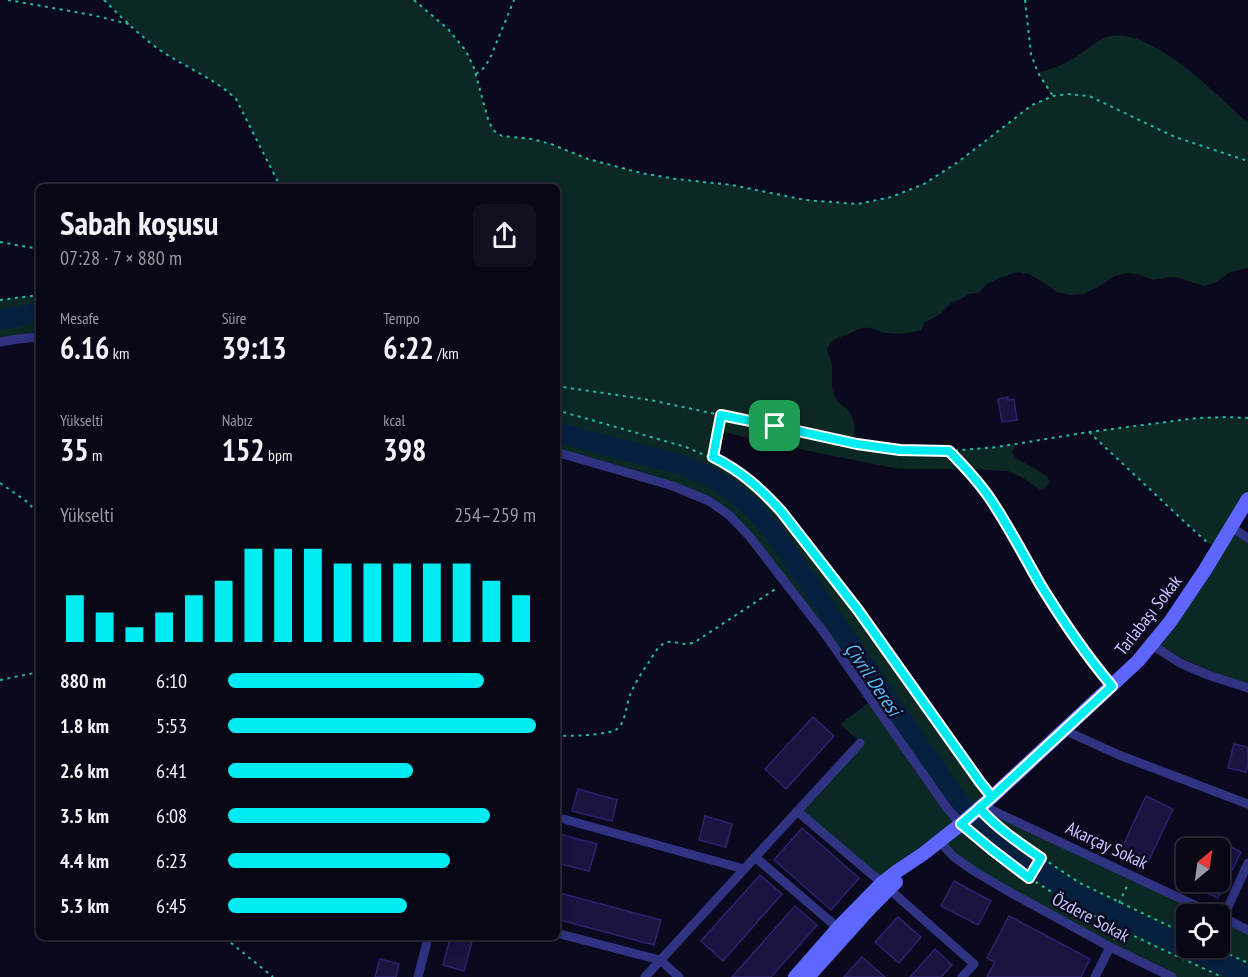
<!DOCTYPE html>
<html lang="tr">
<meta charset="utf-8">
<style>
body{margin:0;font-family:"PT Sans Narrow",sans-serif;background:#11101f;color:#f1f3f6;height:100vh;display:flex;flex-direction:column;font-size:22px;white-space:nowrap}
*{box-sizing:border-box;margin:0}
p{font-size:20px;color:#9899a1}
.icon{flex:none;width:33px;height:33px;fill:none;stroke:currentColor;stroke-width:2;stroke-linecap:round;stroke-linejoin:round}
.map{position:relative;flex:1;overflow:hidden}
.details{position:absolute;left:36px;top:184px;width:524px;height:756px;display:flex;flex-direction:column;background:#080716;border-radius:9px;box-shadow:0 3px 15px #0003,0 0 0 2px #292835}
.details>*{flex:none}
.needle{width:39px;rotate:29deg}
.buttons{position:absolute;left:1176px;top:838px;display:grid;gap:12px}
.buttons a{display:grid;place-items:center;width:54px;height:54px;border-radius:9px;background:#080716;box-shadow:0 3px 15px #0003,0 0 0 2px #292835;font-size:30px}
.pin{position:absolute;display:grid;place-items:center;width:51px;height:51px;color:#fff;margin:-26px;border-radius:12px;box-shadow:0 3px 9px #0006}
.round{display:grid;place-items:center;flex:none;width:63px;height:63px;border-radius:9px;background:#11101f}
.summary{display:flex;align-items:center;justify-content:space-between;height:102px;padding:0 24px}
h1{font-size:33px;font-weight:600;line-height:45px}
.metrics{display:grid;grid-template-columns:repeat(3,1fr);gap:9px;height:102px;padding:6px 24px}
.metrics div{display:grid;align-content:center}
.metrics b{font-size:30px;font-weight:600}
.metrics small{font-size:16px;font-weight:400}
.metrics p{font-size:16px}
.chart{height:168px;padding:12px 24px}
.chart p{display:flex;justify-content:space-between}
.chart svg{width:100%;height:108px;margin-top:6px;stroke:#00ecf1;stroke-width:6}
ul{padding:0 24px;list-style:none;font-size:20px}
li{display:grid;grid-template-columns:96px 72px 1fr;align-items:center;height:45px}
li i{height:15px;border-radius:8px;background:#00ecf1}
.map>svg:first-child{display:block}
.green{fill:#0c2825}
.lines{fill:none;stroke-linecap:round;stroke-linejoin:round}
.river{stroke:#062040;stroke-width:20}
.building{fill:#191440;stroke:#2c236f;stroke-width:1.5}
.path{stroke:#20b9a4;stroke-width:2;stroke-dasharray:3 4.5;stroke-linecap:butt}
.street{stroke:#2f3382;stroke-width:9}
.secondary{stroke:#5d66ff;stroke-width:14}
.route-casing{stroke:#fff;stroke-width:12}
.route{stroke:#00ecf1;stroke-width:8}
.labels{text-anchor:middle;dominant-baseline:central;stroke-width:5;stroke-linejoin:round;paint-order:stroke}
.street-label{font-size:18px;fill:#c8c6ff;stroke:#0b091e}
.water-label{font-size:20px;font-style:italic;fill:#54bdff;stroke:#0b091e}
</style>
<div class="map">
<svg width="1248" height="977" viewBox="0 0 1248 977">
<rect width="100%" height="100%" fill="#0b091e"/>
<path class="green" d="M104 0H414L448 29 466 51 474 68 488 119 493 130 502 136 532 139 551 144 588 159 641 173 676 179 732 185 805 200 858 204 891 197 924 184 958 162 1032 105 1052 96 1038 73C1052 69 1064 64 1076 57 1087 50 1095 41 1107 37 1142 26 1197 76 1221 98 1230 106 1238 115 1248 123V268L1230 272 1217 282 1205 286 1194 283 1180 278 1170 277 1153 280 1138 274 1126 273 1115 276 1098 287 1083 294 1070 295 1057 292 1038 279 1028 274 1019 272 1013 273 988 283 978 293 969 294 961 299 951 303 939 315 925 322 921 330C909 334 894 335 882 332 876 330 871 327 863 328 856 329 852 333 846 335 837 338 831 340 827 349 828 355 832 360 832 367 833 376 830 386 834 395 836 401 841 404 846 408 856 418 855 430 854 443 907 454 963 452 1016 444L1012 452 1016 458 1047 476C1050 481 1049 484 1045 488L1039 489 1023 478 1008 471 966 469H899L774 444 719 431 713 457C741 472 760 487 781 511L858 610 979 782 992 797 983 805 1216 915H1186V948H1220V916L1248 930V977H1172L1006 890 939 841 882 883 797 811 860 742 840 724 871 701 750 537 709 501 557 452 556 188 281 187 236 99C213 77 182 66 157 48 138 34 121 16 104 0Z
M39 295V337L0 342V300Z
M1227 417 1248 418V499L1231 527 1248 538V688L1152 645 1217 550 1190 527 1089 432 1197 418Z"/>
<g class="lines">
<path class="river" d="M0 320 39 312
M556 432 681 465 704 474 722 483 739 496 756 511 776 535 937 771 959 802 981 826 1020 857 1075 894 1186 947
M1188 948 1248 976"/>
</g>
<path class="building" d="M1008 397V400L1014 399 1017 420 1002 422 998 399Z
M813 717 834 736 786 789 765 769Z
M1234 744 1248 747V765L1246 772 1228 768Z
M578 789 617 800 612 821 572 811Z
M1146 796 1173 809 1149 860 1122 848Z
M705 816 732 824 726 847 699 840Z
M802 828 859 878 831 910 774 860Z
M559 834 597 844 589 871 556 863V841Z
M1223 843 1241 852 1218 898 1198 889 1202 882H1220V851Z
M760 875 782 894 723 961 701 941Z
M954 881 991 901 978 925 941 906Z
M556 892 661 920 654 945 556 919Z
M795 906 817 925 771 977H732Z
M1009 916 1090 959 1081 977H987L995 962 987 958Z
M898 917 921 937 899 963 875 942Z
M450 938H473L464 971 443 965Z
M935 949 952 965 941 977H910Z
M862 957 885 977H844Z
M380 959 399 964 396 977H375Z"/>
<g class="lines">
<path class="path" d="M8 0 92 15 129 24
M104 0C121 17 138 34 157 48 182 66 213 77 236 99L281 188
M414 0 448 29 466 51 474 68 488 119 493 130 502 136 532 139 551 144 588 159 641 173 676 179 732 185 805 200 858 204 891 197 924 184 958 162 1032 105 1053 96 1068 94 1089 96 1175 137 1248 161
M1025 0 1031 54 1038 73 1053 96
M476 74 485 67 491 56 514 0
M0 242 39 249
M0 300 39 295
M556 386 650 400 857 444 900 449 949 451 997 447 1089 432 1197 418 1227 417 1248 418
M556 410 686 447 729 466 756 485 781 511 858 610 984 787
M1089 432 1190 527 1208 543
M949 451C963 466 978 482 991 500 1001 515 1009 532 1019 547 1045 592 1071 638 1105 678
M713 456 721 415
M0 483 26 501 39 514
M0 680 39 672
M556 735C566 737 610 735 617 729 626 722 626 705 630 695 635 683 642 672 649 662 653 656 657 647 663 644 670 639 679 644 686 644 688 644 693 643 695 642L777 588
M994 823 1027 848 1080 883 1186 934
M970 832C1043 898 1134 936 1222 977
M1029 878 1041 858
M1119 903 1128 884
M225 938 273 977
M1114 940 1120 929
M1216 948 1248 963"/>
<path class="street" d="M0 342 18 339 39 337
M556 452 673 486 709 501 729 515 750 537 825 634 947 808 961 824
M1231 527 1248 538
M1152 645 1180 663 1208 675 1248 688
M1064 730 1119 755 1248 804
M983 806 1216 915
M797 811 882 883
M556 817 744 869
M939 841 954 857 974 871 1006 890 1110 947 1172 977
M755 857 838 928
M889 889 974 964 962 977
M1220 916 1248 930
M1223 918 1248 863
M556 933 660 960 679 977
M418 977 428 938
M645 977 860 743
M1095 977 1110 947"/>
<path class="secondary" d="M795 977 838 928 882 883 896 872 923 854 961 824 992 797 1138 661 1170 622 1205 570 1248 499
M808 977 871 907 896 882"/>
</g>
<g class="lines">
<g class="route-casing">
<path id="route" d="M775 426 721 415 713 457C741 471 760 488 781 511L858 610 980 782 992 797 961 824 991 849 1029 878 1041 858C1019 843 997 828 979 808L992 797 1112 686C1085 654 1062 620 1040 584 1024 556 1009 527 991 500 979 482 964 466 949 451L900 450 857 444 775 426"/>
</g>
<use href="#route" class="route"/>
</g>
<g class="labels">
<g class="street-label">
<text transform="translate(1148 615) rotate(-52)">Tarlabaşı Sokak</text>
<text transform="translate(1107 845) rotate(25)">Akarçay Sokak</text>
<text transform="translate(1091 917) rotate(28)">Özdere Sokak</text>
</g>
<g class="water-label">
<text transform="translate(873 679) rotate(56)">Çivril Deresi</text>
</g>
</g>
</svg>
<div class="buttons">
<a><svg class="needle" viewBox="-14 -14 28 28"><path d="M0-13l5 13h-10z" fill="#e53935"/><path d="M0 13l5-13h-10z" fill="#9899a1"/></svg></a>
<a><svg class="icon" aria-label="locate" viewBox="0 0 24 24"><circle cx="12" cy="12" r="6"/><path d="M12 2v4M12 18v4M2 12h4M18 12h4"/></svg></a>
</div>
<div class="pin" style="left:775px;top:426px;background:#1e9e55"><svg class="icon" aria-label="arrive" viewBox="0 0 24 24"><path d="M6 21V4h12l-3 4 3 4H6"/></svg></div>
<section class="details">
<div class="summary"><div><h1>Sabah koşusu</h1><p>07:28 · 7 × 880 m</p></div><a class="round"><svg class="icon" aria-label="share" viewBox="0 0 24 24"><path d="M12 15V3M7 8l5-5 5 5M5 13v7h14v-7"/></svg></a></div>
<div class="metrics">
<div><p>Mesafe</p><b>6.16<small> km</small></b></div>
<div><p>Süre</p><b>39:13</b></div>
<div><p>Tempo</p><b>6:22<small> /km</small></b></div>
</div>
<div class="metrics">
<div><p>Yükselti</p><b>35<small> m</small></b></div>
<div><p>Nabız</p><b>152<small> bpm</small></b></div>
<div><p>kcal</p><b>398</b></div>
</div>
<div class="chart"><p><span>Yükselti</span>254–259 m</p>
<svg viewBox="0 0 160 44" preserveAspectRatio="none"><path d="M5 44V25M15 44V32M25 44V38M35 44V32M45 44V25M55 44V19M65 44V6M75 44V6M85 44V6M95 44V12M105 44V12M115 44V12M125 44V12M135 44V12M145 44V19M155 44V25"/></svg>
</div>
<ul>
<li><b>880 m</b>6:10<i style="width:83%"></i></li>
<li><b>1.8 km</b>5:53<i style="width:100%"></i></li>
<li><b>2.6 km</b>6:41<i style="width:60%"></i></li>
<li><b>3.5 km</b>6:08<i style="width:85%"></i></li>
<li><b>4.4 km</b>6:23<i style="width:72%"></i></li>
<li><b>5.3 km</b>6:45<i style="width:58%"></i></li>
</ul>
</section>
</div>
